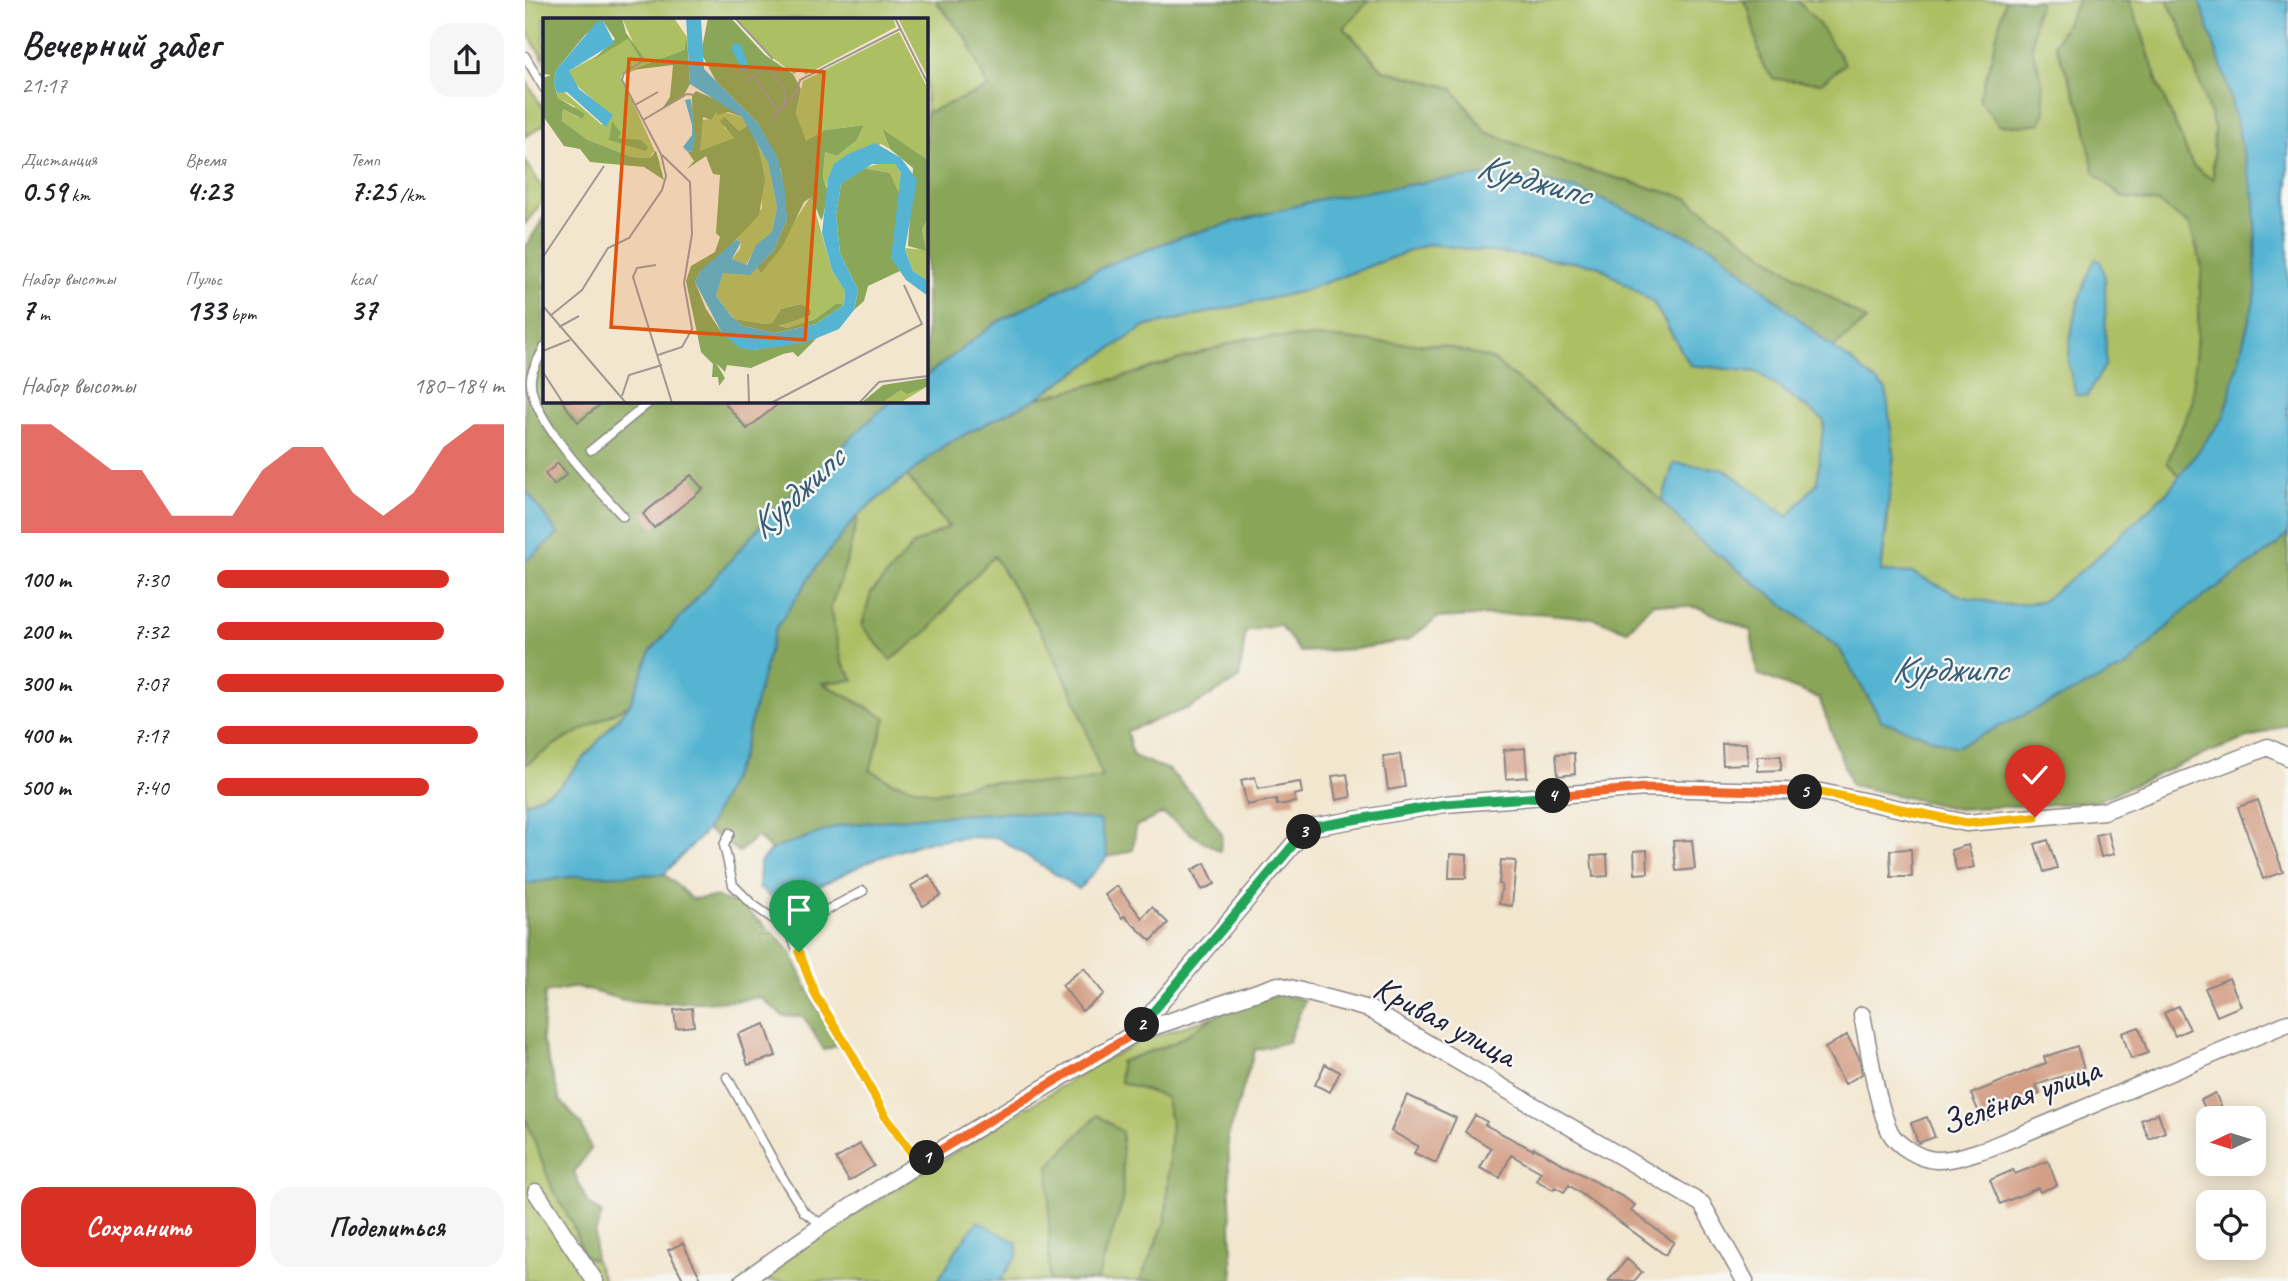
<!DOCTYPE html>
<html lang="ru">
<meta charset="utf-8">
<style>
body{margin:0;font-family:Caveat,sans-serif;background:#f6f6f6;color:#202124;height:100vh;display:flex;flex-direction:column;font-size:26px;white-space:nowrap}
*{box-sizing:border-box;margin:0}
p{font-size:23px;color:#757577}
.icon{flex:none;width:38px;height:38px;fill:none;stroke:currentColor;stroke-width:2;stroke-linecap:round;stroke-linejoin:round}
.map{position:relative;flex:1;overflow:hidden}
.details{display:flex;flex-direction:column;background:#fff;width:525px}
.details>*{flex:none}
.needle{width:46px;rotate:266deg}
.buttons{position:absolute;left:1671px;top:1106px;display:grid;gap:14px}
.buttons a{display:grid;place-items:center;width:70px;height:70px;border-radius:14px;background:#fff;box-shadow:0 4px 18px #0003;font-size:35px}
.pin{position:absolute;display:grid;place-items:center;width:60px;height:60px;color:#fff;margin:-72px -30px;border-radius:50% 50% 50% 0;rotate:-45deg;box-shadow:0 0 7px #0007}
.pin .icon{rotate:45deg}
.km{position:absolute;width:35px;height:35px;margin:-18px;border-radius:50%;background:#222;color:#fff;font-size:19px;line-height:35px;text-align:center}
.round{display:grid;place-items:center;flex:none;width:74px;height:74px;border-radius:21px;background:#f6f6f6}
.headline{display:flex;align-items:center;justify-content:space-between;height:119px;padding:0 21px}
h1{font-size:38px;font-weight:700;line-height:52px}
.metrics{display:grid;grid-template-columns:repeat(3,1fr);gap:10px;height:119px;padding:7px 21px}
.metrics div{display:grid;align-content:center}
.metrics b{font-size:30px;font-weight:700}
.metrics small{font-size:19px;font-weight:400}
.metrics p{font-size:19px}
.chart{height:196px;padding:14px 21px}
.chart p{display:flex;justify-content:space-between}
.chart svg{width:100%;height:126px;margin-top:7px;fill:#d93025;opacity:.7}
.button{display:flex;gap:14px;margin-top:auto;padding:14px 21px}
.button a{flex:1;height:80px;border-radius:21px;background:#d93025;color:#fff;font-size:28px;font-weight:700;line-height:80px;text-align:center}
.button a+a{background:#f6f6f6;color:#202124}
ul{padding:0 21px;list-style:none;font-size:23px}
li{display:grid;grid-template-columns:112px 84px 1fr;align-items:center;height:52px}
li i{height:18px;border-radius:9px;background:#d93025}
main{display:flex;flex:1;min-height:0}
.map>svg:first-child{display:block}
.green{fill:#acbf63;stroke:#67704f;stroke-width:2}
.forest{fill:#89a659;stroke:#56644a;stroke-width:2}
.water{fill:#54b4d2;stroke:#3b6b86;stroke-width:2}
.building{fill:#d39f86}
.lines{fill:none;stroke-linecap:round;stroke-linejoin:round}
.service-casing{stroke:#8a8484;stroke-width:11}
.minor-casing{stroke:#8a8484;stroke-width:19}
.service{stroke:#fff;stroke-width:8}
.minor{stroke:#fff;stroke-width:16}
.split-1-casing{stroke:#fff;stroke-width:14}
.split-2-casing{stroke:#fff;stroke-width:14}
.split-3-casing{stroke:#fff;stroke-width:14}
.split-4-casing{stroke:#fff;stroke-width:14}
.split-5-casing{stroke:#fff;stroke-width:14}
.split-6-casing{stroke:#fff;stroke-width:14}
.split-1{stroke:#f5b400;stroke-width:9}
.split-2{stroke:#f0652b;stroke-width:9}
.split-3{stroke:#22a559;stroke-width:9}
.split-4{stroke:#22a559;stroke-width:9}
.split-5{stroke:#f0652b;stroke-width:9}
.split-6{stroke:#f5b400;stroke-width:9}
.labels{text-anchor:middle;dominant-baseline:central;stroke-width:5;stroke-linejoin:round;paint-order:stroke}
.street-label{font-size:35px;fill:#22223b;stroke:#f6f6f2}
.water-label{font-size:37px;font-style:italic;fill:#365c77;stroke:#f6f6f2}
.inset-road{fill:none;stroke:#9f9893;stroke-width:2}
.view{fill:#de560e;fill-opacity:0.15;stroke:#de560e;stroke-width:3.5}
.inset-edge{fill:none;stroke:#22223b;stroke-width:3.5}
</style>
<main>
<section class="details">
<div class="headline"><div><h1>Вечерний забег</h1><p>21:17</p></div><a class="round"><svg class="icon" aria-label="share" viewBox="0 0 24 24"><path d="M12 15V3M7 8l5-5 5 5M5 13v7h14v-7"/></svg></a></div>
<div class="metrics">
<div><p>Дистанция</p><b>0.59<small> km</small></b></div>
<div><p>Время</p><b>4:23</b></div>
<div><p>Темп</p><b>7:25<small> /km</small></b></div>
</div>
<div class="metrics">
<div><p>Набор высоты</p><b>7<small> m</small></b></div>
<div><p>Пульс</p><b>133<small> bpm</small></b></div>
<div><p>kcal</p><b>37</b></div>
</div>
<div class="chart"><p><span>Набор высоты</span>180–184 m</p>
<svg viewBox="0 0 160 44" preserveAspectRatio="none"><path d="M0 44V6L10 6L20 14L30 22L40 22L50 38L60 38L70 38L80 22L90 14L100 14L110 30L120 38L130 30L140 14L150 6L160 6V44z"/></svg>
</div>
<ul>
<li><b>100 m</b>7:30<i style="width:81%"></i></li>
<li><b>200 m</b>7:32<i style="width:79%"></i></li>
<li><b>300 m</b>7:07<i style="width:100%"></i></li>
<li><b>400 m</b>7:17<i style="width:91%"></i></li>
<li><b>500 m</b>7:40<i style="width:74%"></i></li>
</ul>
<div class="button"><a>Сохранить</a><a>Поделиться</a></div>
</section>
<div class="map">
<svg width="1763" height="1281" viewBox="0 0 1763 1281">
<rect width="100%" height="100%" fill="#f6f6f2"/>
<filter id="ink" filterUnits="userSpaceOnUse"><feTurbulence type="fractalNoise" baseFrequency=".0143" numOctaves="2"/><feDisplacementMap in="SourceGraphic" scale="14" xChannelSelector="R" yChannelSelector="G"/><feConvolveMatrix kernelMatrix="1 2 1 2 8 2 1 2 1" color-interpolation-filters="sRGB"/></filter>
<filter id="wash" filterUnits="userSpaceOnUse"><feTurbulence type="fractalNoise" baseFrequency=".00686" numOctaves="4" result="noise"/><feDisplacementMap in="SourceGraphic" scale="28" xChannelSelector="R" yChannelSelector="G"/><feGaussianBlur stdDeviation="1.57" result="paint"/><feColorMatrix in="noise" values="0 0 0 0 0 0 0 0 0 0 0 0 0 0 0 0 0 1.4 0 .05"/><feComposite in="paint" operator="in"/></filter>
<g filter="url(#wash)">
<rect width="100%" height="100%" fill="#f2e6ce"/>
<path class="green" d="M0 0H410L443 40 463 88 401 113V19H19V60L0 29Z
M844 0H1554L1530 43 1558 115 1569 171 1597 197 1634 203 1665 225 1677 267 1667 403 1642 463 1655 476 1643 491 1566 563 1516 603 1479 605 1436 596 1387 573 1356 572 1363 521 1361 390 1327 361 1308 348 1341 320 1242 257 1162 198 1041 164 961 132 927 88 858 70 819 28Z
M1603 0H1642L1656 27 1689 127 1688 180 1668 166 1633 84 1617 33Z
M0 79 19 110V125L0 137Z
M0 160C21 195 27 190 0 224Z
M903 244 1071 265 1128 302 1165 365 1232 372 1299 420 1292 483 1263 517 1199 469 1149 463 1137 501 1022 402 850 342 800 337 723 338 598 377 510 399 619 327 778 291Z
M382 476 424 528 389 544 440 586 469 556 521 640 551 700 578 777 542 784 458 782 410 793 367 782 345 770 361 718 296 682 329 680 317 663 305 609 323 557 333 515Z
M105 704 35 786 0 804V765L31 744Z
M692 1015 649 1043 595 1062 596 1082 640 1097 646 1120 641 1220 615 1281H475L493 1254 453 1222 433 1247 413 1281H231L295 1236 572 1064 612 1043Z
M0 1117 28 1190 47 1223 58 1256 70 1260 79 1281H0V1207L2 1205 0 1201Z"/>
<path class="forest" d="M410 0H844L819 28 858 70 927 88 961 132 1041 164 1162 198 1242 257 1341 320 1308 348 1249 299 796 199 658 236 584 264 471 323 401 376V113L463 88 443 40Z
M1218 0H1272L1293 23 1320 64 1296 83 1249 79 1237 64 1224 9Z
M1480 0H1516L1510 16 1507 49 1517 79 1520 111 1516 123 1493 126 1474 125 1454 99 1466 60Z
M1554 0H1603L1617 33 1633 84 1668 166 1688 180 1689 127 1656 27 1642 0H1674L1701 80 1730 200 1731 293 1699 417 1655 476 1642 463 1667 403 1677 267 1665 225 1634 203 1597 197 1569 172 1558 115 1530 43Z
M19 217V401H368L252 507 126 651 105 704 31 744 0 765V248Z
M800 337 850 342 916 345 967 359 1078 449 1137 501 1173 539 1314 648 1357 721 1601 667 1661 609 1751 546 1763 534V724L1682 753 1570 802 1432 809 1326 785 1294 698 1232 674 1226 631 1175 608 1128 603 1102 631 1068 618 1010 613 912 618 883 640 831 649 775 652 755 625 721 631 714 679 666 707 602 731 608 756 644 770 675 803 697 834 695 851 669 836 638 814 611 826 608 850 583 857 574 820 489 812 393 817 314 826 246 850 232 836 214 852 182 830 216 758 249 630 293 565 333 515 323 557 305 609 317 663 329 680 297 683 361 718 345 770 367 782 410 793 458 782 542 784 577 777 551 700 521 640 469 556 440 586 404 630 366 660 337 626 346 593 389 544 424 527 382 476 421 444 510 399 598 377 723 338Z
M139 874 167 899 191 897 215 905 245 930 265 951 285 994 314 1045 299 1050 279 1017 258 1016 235 997 209 1001 131 1003 99 1000 52 987 20 993 17 1039 35 1100 56 1124 66 1149 49 1172 62 1202 77 1214 70 1233V1260L59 1256 47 1223 28 1190 0 1117V884L50 876Z
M754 994 780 1000 763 1042 730 1050 703 1137 708 1281H615L641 1220 646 1120 640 1097 596 1082 595 1062 649 1043 692 1015Z
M572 1115 597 1132 598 1201 572 1281H524V1166Z"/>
<path class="water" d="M1674 0H1763V534L1751 546 1661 609 1601 667 1431 747 1357 721 1314 648 1173 539 1137 501 1149 463 1199 469 1263 517 1292 483 1299 420 1232 372 1165 365 1128 302 1072 265 903 244 778 291 619 327 510 399 421 444 333 515 293 565 250 630 216 758 182 830 139 874 50 876 0 884V804L35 786 105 704 126 651 252 507 359 407 368 401H401V376L471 323 584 264 658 236 796 199 908 181 978 174 1051 189 1189 247 1308 348 1327 361 1361 390 1369 454 1356 572 1387 573 1436 596 1479 605 1516 602 1566 563 1643 491 1699 417 1731 293 1730 200 1701 80Z
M1570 259 1576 262 1580 278 1581 364 1562 396 1551 395C1549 385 1544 373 1544 362 1544 329 1555 289 1570 259Z
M3 493 33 534 0 562V494Z
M488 812 575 820 583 857 554 889 473 838 447 837 404 841 347 860 284 891 248 899 234 888 235 862 246 850 314 826 393 817Z
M453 1221 492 1243 493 1254 475 1281H413L433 1247Z"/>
<g id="blocks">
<path class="building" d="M37 401H80L53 422Z
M198 401H257L222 429Z
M33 463 42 474 29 485 20 474Z
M166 475 178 489 129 528 118 514Z
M1221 743 1223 764 1198 765 1197 744Z
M1000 748 1002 777 981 779 979 750Z
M1049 753 1050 774 1033 776 1031 754Z
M875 754 880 787 863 790 858 756Z
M1233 756H1256V770L1233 771Z
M822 774 826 797 811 800 807 776Z
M730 777 733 789 775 782 777 793 769 795 771 802 752 805 751 799 722 805 716 780Z
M1733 800 1758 872 1738 879 1713 807Z
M1583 832 1589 854 1576 857 1571 835Z
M1167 840 1170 869 1151 871 1148 841Z
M1523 840 1532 868 1519 872 1510 844Z
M1443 845 1449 867 1432 871 1426 850Z
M1386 849 1387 877H1366L1365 850Z
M1122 850 1123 873 1110 874 1109 851Z
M925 854 942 855 941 878H924Z
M1082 855 1083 876 1068 877 1066 856Z
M976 860 991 861 987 906 974 904 977 885 974 884Z
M680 863 690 884 677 890 667 870Z
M404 875 416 895 398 906 386 886Z
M592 886 617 918 627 907 643 923 626 941 599 916 597 918 580 895Z
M559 968 579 994 557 1011 537 985Z
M1704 978 1716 1006 1692 1016 1680 988Z
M1653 1006 1665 1029 1650 1036 1639 1013Z
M167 1008 169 1026 151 1028 149 1010Z
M240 1024 251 1056 223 1065 213 1034Z
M1614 1027 1623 1053 1606 1059 1597 1033Z
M1322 1035 1334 1057 1337 1074 1320 1084 1300 1048Z
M1552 1046 1559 1069 1511 1085 1515 1094 1458 1122 1446 1094 1521 1063 1519 1057Z
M800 1064 815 1072 805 1092 790 1085Z
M1690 1093 1702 1118H1685L1676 1100Z
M882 1095 931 1118 911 1163 889 1153 893 1146 866 1131Z
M1633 1113 1640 1132 1624 1139 1616 1120Z
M950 1115 962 1122 960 1125 1008 1150 1009 1148 1100 1198 1110 1205 1106 1211 1149 1242 1140 1255 1044 1185 1039 1192 1030 1187 1028 1190 1011 1180 1016 1172 986 1155 975 1178 955 1168 966 1148 940 1132Z
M1402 1117 1410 1137 1393 1143 1386 1123Z
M335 1144 349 1166 324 1181 311 1159Z
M1523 1161 1532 1185 1515 1192 1513 1188 1475 1204 1465 1180 1488 1170 1490 1174Z
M158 1243 177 1281H159L143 1250Z
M1102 1259 1117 1272 1109 1281H1083Z"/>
</g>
</g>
<g filter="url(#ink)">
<use href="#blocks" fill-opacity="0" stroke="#8a8484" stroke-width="2"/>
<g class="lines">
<g class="service-casing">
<path id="service" d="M0 56 19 88
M19 348C15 357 7 368 6 378 2 416 72 488 98 516
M66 450 126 401
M205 833 199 845 208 885 227 904 264 930 291 996 328 1056 360 1116 394 1163
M264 930 338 891
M202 1077 256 1175 279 1212 298 1225"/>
</g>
<g class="minor-casing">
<path id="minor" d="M1337 1015C1344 1048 1351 1103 1365 1132 1372 1146 1396 1159 1410 1160 1428 1161 1447 1153 1464 1148L1763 1023
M610 1033 782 828 920 804 1120 788 1296 792 1441 823 1579 811 1743 747 1763 757
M11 1192 70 1281
M218 1281 298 1225 394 1163 610 1033 753 985 844 1009 1177 1204 1220 1281"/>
</g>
<use href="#service" class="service"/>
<use href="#minor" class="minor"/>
</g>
</g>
<g class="lines" filter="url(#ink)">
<g class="split-1-casing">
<path id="split-1" d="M274 952 291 996 328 1056 360 1116 394 1163 402 1158"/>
</g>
<g class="split-2-casing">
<path id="split-2" d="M402 1158 610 1033 617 1025"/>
</g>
<g class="split-3-casing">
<path id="split-3" d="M617 1025 779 832"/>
</g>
<g class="split-4-casing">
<path id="split-4" d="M779 832 782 828 920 804 1028 796"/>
</g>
<g class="split-5-casing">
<path id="split-5" d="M1028 796 1120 788 1280 792"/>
</g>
<g class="split-6-casing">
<path id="split-6" d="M1280 792H1296L1441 823 1510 817"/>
</g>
<use href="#split-1" class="split-1"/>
<use href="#split-2" class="split-2"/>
<use href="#split-3" class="split-3"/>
<use href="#split-4" class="split-4"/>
<use href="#split-5" class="split-5"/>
<use href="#split-6" class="split-6"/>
</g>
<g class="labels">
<g class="street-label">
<text transform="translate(920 1021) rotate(28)">Кривая улица</text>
<text transform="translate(1495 1096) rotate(-20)">Зелёная улица</text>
</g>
<g class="water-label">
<text transform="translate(1009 179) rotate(15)">Курджипс</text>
<text transform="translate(271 492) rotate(-43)">Курджипс</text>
<text x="1424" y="668">Курджипс</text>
</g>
</g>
<g transform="translate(18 18)">
<rect width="385" height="385" fill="#f2e6ce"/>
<path d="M79 0H131L144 19 141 32 78 58 119 149 110 134 107 140 89 139 45 122 19 103 20 91 36 100 31 88 15 80 14 75 20 73 59 107 66 96 31 65 26 53 85 21 98 42ZM193 0H350L353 9 262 57 259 51 251 56 222 34ZM355 0H385V60ZM356 14 385 71V142L339 112 347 131 338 126 285 161 284 169 280 159 282 134 294 138 314 122 321 107 282 112 263 124 253 95 260 63ZM174 92 199 99 205 107 196 113 182 99 181 109 192 120 157 134 158 102 168 101ZM215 128 225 145 234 189 229 214 213 228 203 247 189 241 197 231 198 224 193 222 219 190ZM342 144 352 146 358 155 357 177 347 155 320 150ZM268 178 289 252 302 273 301 287 294 285 272 301 244 310 236 309 268 292 258 286 238 291 229 305 223 306 191 301 173 278 180 254 214 249 218 254ZM385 199V263L370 253 362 230 382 232 379 212ZM385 368 357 385H339L358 372Z" fill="#acbf63"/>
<path d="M0 0H79L83 15 101 40 98 42 85 21 50 42 72 21 60 3 42 17 13 52 11 65 15 80 42 96 39 101 20 91 19 103 45 122 89 139 107 140 113 133 121 162 101 149 47 144 37 131 21 128 0 98V60L8 57 0 56ZM165 0H188L222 37 250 56 258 71 253 95 263 123 282 112 321 107 314 122 294 138 282 134 280 159 285 174 280 199 278 202 268 179 261 184 239 229 218 255 214 249 231 232 244 201 238 152 215 105 173 63 158 35ZM144 19 147 66 141 77 119 91 127 79 130 47 89 52 141 32ZM153 73 183 86 199 99 185 94 174 97V93L168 102 160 99 157 133 191 120 177 103 182 99 196 113 205 107 215 128 222 161 216 197 169 247 157 253 152 264 163 291 179 315 210 332 273 321 255 339 250 334 240 336 208 350 184 347 182 354 173 345 182 360 176 368 175 359H169L170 346 158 334 143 263 148 248 172 234 177 219 173 215 177 157 170 156 163 138 144 151 151 143 145 134 150 133 149 78ZM69 103 78 115 75 120 98 122 105 129 103 133 66 122ZM339 111 385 142V199L379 212 383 233 365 228 370 150 347 131ZM320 150 347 155 357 177 349 240 357 253 325 268 321 283 311 292 315 272 297 235 293 197 298 166ZM294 285 301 287 273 306 232 315 200 308 191 301 223 306 229 305 238 291 258 286 268 292 267 297 236 308 244 310 272 301ZM385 360V368L364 376 358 372 339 385H318L340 367Z" fill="#89a659"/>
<path d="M143 0H158L161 51 215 105 235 140 242 173 244 201 231 232 207 257 180 255 173 278 189 299 200 308 232 315 273 306 301 287 302 273 289 252 279 215 285 161 291 146 305 136 332 125 358 140 374 162 362 231 370 253 385 263V278L363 262 348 240 358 155 352 146H329L298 166 293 197 297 235 315 272 311 292 296 311 262 325 210 332 197 330 179 315 152 264 157 253 193 222 198 224 189 241 204 247 213 227 229 214 234 189 225 145 199 99 147 66ZM60 3 71 25 26 53 36 71 70 97 63 109 24 74 14 75 11 65 13 52 54 4ZM192 25 198 27 206 50 200 54 188 30ZM148 81 152 120 150 133 145 134 140 129 149 117V107L142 82Z" fill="#54b4d2"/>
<path class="inset-road" d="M192 0 230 41M352 0 385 66M212 60 236 95M202 64 220 51 229 54 241 71 242 87M92 87 115 74M228 100 253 76 257 62 357 11M100 102 144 76 152 77M0 239 61 148M113 247 94 250 90 259 129 385M0 288 83 385M7 298 39 272 65 230 86 220 119 172 123 158 118 136 79 62 81 55 100 43M16 309 36 298M0 333 27 322M115 337 139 329 149 311 141 265 149 216 147 164 119 137M0 354 20 385M205 356 206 385M79 378 86 357 119 347M228 385 379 306 361 267M316 385 336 364 385 358"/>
<path class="view" d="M86 41 281 54 262 322 68 309Z"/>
<rect width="385" height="385" class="inset-edge"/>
</g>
</svg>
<div class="buttons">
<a><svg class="needle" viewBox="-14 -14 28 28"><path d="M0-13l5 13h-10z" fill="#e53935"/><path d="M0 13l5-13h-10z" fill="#757577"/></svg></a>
<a><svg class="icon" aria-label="locate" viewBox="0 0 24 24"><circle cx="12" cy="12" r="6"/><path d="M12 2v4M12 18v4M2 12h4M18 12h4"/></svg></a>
</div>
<div class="pin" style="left:274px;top:952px;background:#1e9e55"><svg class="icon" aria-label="arrive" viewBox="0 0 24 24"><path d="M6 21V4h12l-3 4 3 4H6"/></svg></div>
<div class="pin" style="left:1510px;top:817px;background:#d93025"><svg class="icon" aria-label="check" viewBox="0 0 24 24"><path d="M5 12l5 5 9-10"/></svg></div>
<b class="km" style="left:402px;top:1158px">1</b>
<b class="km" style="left:617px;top:1025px">2</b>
<b class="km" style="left:779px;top:832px">3</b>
<b class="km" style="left:1028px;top:796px">4</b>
<b class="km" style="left:1280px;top:792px">5</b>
</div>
</main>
